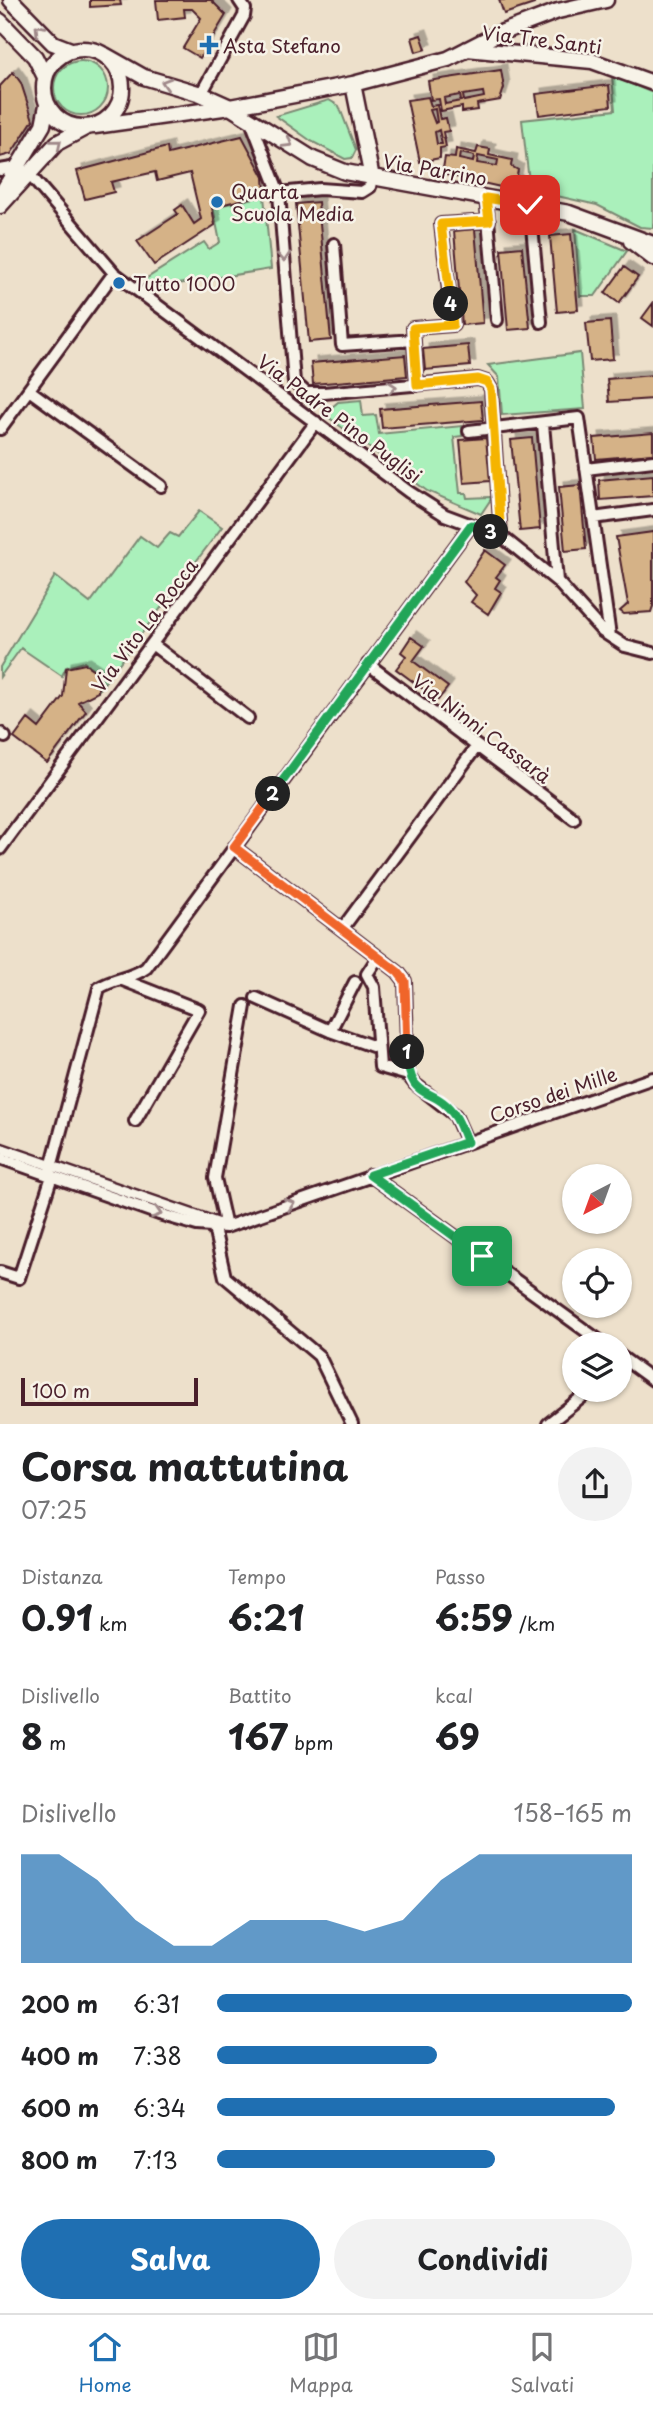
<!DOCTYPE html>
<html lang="it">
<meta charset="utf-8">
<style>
body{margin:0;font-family:"Playpen Sans",sans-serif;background:#f2f2f2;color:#202124;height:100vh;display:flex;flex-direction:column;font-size:26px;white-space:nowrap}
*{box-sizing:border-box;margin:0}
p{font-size:23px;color:#757577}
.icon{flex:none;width:38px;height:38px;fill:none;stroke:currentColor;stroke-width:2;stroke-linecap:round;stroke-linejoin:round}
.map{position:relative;height:1424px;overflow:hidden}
.sheet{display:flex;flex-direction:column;background:#fff;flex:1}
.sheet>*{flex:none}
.needle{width:46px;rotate:221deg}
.buttons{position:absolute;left:562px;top:1164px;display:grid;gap:14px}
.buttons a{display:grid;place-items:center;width:70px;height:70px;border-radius:50%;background:#fff;box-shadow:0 2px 5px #0004;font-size:35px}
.scale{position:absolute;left:21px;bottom:18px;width:177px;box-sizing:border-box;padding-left:7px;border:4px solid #4a1f2b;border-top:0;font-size:19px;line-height:24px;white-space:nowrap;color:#4a1f2b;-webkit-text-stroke:5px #f7f3e8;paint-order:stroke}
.pin{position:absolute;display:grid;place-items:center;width:60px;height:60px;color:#fff;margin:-30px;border-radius:14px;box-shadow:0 4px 10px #0006}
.km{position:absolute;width:35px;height:35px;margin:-18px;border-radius:50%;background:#222;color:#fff;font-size:19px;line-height:35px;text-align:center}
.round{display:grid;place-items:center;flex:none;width:74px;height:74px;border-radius:37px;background:#f2f2f2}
.headline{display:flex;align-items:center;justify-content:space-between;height:119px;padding:0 21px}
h1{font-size:38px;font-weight:700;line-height:52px}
.stats{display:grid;grid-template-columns:repeat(3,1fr);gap:10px;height:119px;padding:7px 21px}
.stats div{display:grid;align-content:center}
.stats b{font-size:35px;font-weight:700}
.stats small{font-size:19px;font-weight:400}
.stats p{font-size:19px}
.chart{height:196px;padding:14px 21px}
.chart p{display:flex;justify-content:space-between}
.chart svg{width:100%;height:126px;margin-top:7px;fill:#1f6fb2;opacity:.7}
.button{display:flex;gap:14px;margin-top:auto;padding:14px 21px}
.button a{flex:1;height:80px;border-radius:42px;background:#1f6fb2;color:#fff;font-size:28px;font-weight:700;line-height:80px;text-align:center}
.button a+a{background:#f2f2f2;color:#202124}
ul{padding:0 21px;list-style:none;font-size:23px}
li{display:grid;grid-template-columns:112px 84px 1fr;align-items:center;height:52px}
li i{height:18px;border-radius:9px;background:#1f6fb2}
.dock{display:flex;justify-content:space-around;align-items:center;height:98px;border-top:2px solid #e0e0e0;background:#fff;font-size:19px;color:#757577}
.dock a{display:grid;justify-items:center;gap:4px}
.dock .current{color:#1f6fb2}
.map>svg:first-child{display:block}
.green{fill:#aaf0bb;stroke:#7a8873;stroke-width:2}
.building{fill:#d5b287;stroke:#4a1f2b;stroke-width:2;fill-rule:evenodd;filter:url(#shadow)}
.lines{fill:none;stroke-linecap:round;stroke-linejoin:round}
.pedestrian-casing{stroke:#4a1f2b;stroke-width:14}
.minor-casing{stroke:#4a1f2b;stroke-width:16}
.tertiary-casing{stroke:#4a1f2b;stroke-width:19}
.pedestrian{stroke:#f7f3e8;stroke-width:9}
.minor{stroke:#f7f3e8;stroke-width:10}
.tertiary{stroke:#f7f3e8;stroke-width:14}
.oneway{stroke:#a0898a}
.split-1-casing{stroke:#fff;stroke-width:14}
.split-2-casing{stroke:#fff;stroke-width:14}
.split-3-casing{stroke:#fff;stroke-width:14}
.split-4-casing{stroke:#fff;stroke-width:14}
.split-5-casing{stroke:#fff;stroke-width:14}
.split-1{stroke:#22a559;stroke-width:9}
.split-2{stroke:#f0652b;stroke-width:9}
.split-3{stroke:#22a559;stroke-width:9}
.split-4{stroke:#f5b400;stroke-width:9}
.split-5{stroke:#f5b400;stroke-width:9}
.poi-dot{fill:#1f6fb2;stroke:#f7f3e8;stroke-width:2.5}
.labels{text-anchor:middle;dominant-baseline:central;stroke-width:5;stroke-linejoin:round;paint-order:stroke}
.street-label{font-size:19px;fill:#4a1f2b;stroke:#f7f3e8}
.poi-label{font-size:19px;fill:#4a1f2b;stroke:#f7f3e8;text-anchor:start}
</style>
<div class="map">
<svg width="653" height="1424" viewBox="0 0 653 1424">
<defs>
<filter id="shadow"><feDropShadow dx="5.5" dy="-5.5" stdDeviation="0" flood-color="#0004"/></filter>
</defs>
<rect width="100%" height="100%" fill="#ede0cb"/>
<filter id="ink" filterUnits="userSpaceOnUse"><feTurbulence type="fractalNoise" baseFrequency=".0143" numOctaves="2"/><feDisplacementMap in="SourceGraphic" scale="14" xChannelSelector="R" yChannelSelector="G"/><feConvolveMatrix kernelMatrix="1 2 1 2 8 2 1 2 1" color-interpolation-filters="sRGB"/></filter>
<g filter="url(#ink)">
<path class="green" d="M54 88a27 27 0 1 1 54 0a27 27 0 1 1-54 0Z
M612 76 653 93V228L640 227 597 205 530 190 522 120 615 110Z
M329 100 339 106 356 150 352 158 345 159 311 141 276 116Z
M264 196 271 269 153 288 144 280 204 242 209 249 220 242 213 207Z
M575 229 627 251 595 296H580Z
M580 353 585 409 502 415 499 377 488 365Z
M361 400 363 416 376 415 379 434 462 426V436L454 437 460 493H466L467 498 490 497 491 499 481 514 427 491 324 414 338 402Z
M199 511 222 527 99 690V673L84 662 66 667 62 676 21 648 0 677V667L55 576 90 603 140 536 157 548 170 533 178 537Z"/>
<path class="building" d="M90 0H120L121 5 90 7Z
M156 0H211L226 15 200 58 183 48 201 18 192 9H184L185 17 158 20Z
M499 0H533L534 4 504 14Z
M421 35 426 49 416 52 412 38Z
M501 70 504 88 500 100 477 104 478 110 462 112V107L441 111 439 99 431 100 428 81ZM483 92 484 97 464 101 463 95ZM460 95 461 101 445 104 444 98Z
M13 72 21 83 33 120 11 154 0 157V86Z
M609 85 611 106 539 115 536 94Z
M428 97 431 106 437 105 440 119 446 118 449 131 443 132 446 147 440 148V158L420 162 407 100ZM435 109 437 122 435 123 430 110ZM439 130 442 144H437L435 132Z
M242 136 264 177 265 194 212 207 215 225 154 265 137 241 178 214 175 210 182 205 194 224 201 219 190 173 157 181 155 172 111 182 114 192 85 199 77 171 167 147 168 154Z
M478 147 490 149 489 155 512 160 511 166 518 170 514 190 442 174 445 157 455 158 456 149 476 153ZM460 153 474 156 473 162 459 159ZM478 156 498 160 497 166 477 163Z
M318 202 331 340 309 342 296 204Z
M475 229 483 323 462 325 454 231Z
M571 234 578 310 557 312 550 236Z
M522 247 530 328 508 330 501 249Z
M624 267 638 277 619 303 605 293Z
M653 303V326L642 318Z
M610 321 613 359 590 361 586 323Z
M468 345 470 366 425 370 423 349Z
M405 355 407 376 313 384 311 363Z
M653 375V399L609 402 607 379Z
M481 401 483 420 382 428 380 409Z
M653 433V454L596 459 594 438Z
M486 438 490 481 464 483 460 440Z
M532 438 540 529 520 531 511 440Z
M653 475V496L600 500 599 480Z
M580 485 586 549 565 551 559 487Z
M653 532V606L651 612 624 614 620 611 628 604 616 537Z
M485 550 505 565 496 577 500 580 495 588 501 592 488 614 471 602 476 595 464 582Z
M411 637 424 646 413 661 448 687 438 700 396 669 406 656 401 652Z
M85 664 98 673V692L78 702 86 711 47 763 14 738 28 719 39 728 63 696 66 668Z"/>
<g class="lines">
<g class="pedestrian-casing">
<path id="pedestrian" d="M0 1148 220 1224"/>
</g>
<g class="minor-casing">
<path id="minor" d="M201 94 244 16 245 9 239 0
M251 121 279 193 294 382 306 393H324L478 379 487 382 491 389 501 536
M0 170 18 167
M29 174 114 273 409 492 445 515 501 536 557 581 602 631 625 646 653 653
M279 193 320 189 362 192 370 187 372 178
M486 197 497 320
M530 205 541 322
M334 244 342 345 414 340
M417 385 413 328 453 325 441 224 489 221
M29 390 161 486
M543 424 557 581
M0 429 114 273
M469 431 579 418 610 636
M586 469 653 461
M593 518 653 510
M152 644 248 718
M368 664 574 819
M0 733 5 737
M234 847 398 972 405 981 408 1075 415 1084 455 1115 467 1142
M0 849 316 422
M342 929 477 746
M378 957 367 974 374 987 380 1067 408 1075
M123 980 199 1010 135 1121
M256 998 330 1031 378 1048
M330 1031 355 982
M0 1158 159 1214 197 1225 226 1227 653 1078
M49 1175 99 988C114 978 131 979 146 968L471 525
M370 1175 604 1344
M226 1227 215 1178 245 1006
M214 1228 225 1277 319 1356 352 1424
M0 1272 19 1278 52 1176
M620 1356 653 1380
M548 1424 591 1390"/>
</g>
<g class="tertiary-casing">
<path id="tertiary" d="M11 0 53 43 71 50
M0 21 35 57 45 77
M44 88a39 39 0 1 1 78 0a39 39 0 1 1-78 0Z
M467 49 592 61 653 83
M105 55 144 77 201 94 230 107 313 159 345 172 569 213 653 244
M353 84 372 178
M95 126 230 107 353 84 448 59 495 35 558 11 606 0
M0 196 43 125 47 105
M0 206 57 143 85 128
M631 241 653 258"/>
</g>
<use href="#pedestrian" class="pedestrian"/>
<use href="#minor" class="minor"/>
<use href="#tertiary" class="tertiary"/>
</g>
<defs><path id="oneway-chevron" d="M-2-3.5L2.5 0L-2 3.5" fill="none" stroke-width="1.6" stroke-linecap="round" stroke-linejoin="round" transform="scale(1.75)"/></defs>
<g class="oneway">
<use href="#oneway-chevron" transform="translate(39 29) rotate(-134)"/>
<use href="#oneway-chevron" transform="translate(166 83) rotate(-163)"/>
<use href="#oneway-chevron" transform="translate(288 143) rotate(31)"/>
<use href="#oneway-chevron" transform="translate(57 144) rotate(-39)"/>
<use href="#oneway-chevron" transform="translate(284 257) rotate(85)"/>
<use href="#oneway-chevron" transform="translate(392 387) rotate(-5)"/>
<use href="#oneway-chevron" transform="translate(290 1204) rotate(-20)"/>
<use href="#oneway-chevron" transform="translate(157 1213) rotate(18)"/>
</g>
</g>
<g class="lines" filter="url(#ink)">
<g class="split-1-casing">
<path id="split-1" d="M407 1052C409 1105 435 1084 455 1116 460 1123 463 1134 467 1142L370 1175 482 1256"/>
</g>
<g class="split-2-casing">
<path id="split-2" d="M273 794 234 847 398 972 405 981 407 1052"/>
</g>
<g class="split-3-casing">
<path id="split-3" d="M273 794 471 525 491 532"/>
</g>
<g class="split-4-casing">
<path id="split-4" d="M451 304 453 325 413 328 417 385 478 379 487 382 491 389 501 536 491 532"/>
</g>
<g class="split-5-casing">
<path id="split-5" d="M451 304 441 224 489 221 486 198 530 205"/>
</g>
<use href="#split-1" class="split-1"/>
<use href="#split-2" class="split-2"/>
<use href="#split-3" class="split-3"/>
<use href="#split-4" class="split-4"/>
<use href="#split-5" class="split-5"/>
</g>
<g class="poi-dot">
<path d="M205.5 34.5h7v7h7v7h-7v7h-7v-7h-7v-7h7z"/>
<circle cx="217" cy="202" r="7"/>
<circle cx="119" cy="283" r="7"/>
</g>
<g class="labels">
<g class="street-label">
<text transform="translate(542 39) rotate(7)">Via Tre Santi</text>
<text transform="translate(435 169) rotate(10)">Via Parrino</text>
<text transform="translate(340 418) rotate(37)">Via Padre Pino Puglisi</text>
<text transform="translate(144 625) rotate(-53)">Via Vito La Rocca</text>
<text transform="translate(482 728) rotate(37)">Via Ninni Cassarà</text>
<text transform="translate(553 1094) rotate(-19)">Corso dei Mille</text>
</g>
<g class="poi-label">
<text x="223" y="45">Asta Stefano</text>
<text x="231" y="191">Quarta<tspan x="231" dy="22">Scuola Media</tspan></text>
<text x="133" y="283">Tutto 1000</text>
</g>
</g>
</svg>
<div class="buttons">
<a><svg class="needle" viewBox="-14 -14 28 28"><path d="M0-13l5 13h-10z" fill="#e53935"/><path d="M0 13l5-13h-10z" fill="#757577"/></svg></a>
<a><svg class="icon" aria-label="locate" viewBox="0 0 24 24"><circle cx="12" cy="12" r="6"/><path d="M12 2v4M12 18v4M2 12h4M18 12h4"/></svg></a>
<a><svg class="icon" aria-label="layers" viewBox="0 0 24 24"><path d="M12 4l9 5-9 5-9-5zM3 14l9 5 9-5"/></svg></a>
</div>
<div class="scale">100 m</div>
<div class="pin" style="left:482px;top:1256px;background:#1e9e55"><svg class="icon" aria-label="arrive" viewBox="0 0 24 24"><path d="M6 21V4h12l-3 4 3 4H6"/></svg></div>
<div class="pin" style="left:530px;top:205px;background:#d93025"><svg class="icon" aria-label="check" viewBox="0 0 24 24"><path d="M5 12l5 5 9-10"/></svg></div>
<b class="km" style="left:407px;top:1052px">1</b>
<b class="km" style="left:273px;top:794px">2</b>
<b class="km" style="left:491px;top:532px">3</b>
<b class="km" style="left:451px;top:304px">4</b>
</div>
<section class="sheet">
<div class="headline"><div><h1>Corsa mattutina</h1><p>07:25</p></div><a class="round"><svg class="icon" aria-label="share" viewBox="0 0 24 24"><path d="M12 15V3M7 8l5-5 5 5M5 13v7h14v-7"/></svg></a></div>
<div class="stats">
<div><p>Distanza</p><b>0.91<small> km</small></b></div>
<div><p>Tempo</p><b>6:21</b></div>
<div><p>Passo</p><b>6:59<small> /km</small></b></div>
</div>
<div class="stats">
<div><p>Dislivello</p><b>8<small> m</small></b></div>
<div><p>Battito</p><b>167<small> bpm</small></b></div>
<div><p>kcal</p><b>69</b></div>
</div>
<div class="chart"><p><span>Dislivello</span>158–165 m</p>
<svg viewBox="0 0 160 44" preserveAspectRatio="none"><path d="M0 44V6L10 6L20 15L30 29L40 38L50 38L60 29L70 29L80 29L90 33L100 29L110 15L120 6L130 6L140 6L150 6L160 6V44z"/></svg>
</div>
<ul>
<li><b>200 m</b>6:31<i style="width:100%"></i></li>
<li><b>400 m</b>7:38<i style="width:53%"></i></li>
<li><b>600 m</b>6:34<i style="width:96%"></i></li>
<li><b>800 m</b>7:13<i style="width:67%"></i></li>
</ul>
<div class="button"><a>Salva</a><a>Condividi</a></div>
</section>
<nav class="dock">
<a class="current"><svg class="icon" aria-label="home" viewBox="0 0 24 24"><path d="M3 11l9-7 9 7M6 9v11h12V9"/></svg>Home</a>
<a><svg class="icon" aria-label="map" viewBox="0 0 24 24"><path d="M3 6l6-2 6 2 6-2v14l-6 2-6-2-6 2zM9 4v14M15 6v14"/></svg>Mappa</a>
<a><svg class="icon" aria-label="saved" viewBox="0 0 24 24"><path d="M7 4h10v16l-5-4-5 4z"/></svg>Salvati</a>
</nav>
